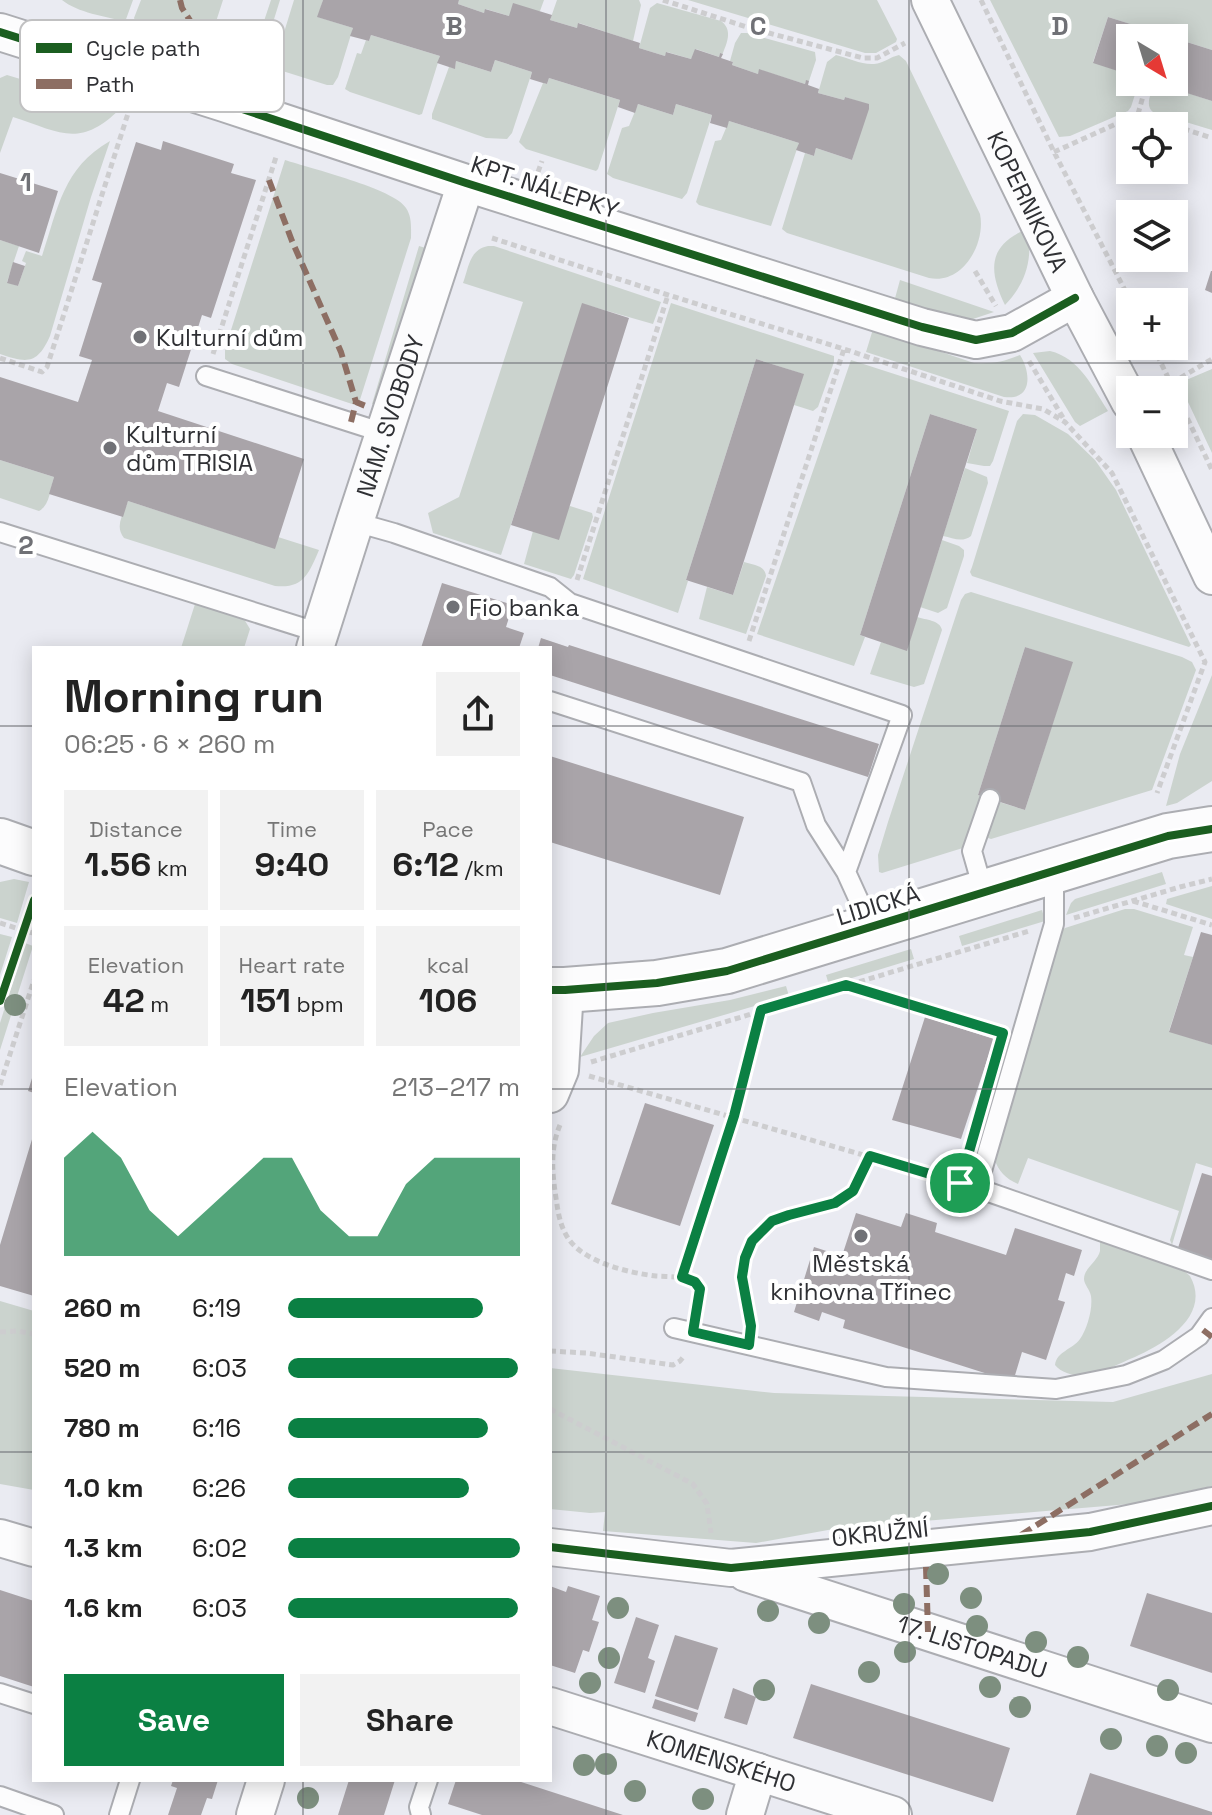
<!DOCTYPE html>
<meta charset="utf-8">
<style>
body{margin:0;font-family:"Space Grotesk",sans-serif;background:#f2f2f2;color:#222;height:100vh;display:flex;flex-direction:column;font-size:30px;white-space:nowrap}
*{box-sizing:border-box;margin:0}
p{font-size:26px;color:#767676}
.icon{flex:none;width:44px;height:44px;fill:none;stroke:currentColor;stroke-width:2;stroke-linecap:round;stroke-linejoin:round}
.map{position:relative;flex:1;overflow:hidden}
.sheet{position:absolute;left:32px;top:646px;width:520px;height:1136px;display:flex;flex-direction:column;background:#fff;border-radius:0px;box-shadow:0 4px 20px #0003}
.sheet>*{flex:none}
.needle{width:52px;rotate:142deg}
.tools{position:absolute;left:1116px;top:24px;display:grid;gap:16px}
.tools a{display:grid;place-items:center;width:72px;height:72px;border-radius:0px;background:#fff;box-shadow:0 4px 20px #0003;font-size:40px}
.pin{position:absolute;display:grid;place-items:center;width:68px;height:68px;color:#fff;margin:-34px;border:4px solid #fff;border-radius:50%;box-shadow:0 2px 8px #0007}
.round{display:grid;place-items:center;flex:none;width:84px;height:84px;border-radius:0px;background:#f2f2f2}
.overview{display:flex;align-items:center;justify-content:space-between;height:136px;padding:0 32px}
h1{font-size:44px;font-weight:700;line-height:60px}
.stats{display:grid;grid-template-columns:repeat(3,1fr);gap:12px;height:136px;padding:8px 32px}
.stats div{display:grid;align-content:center;border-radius:0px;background:#f2f2f2;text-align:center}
.stats b{font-size:34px;font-weight:700}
.stats small{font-size:22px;font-weight:400}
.stats p{font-size:22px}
.chart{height:224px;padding:16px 32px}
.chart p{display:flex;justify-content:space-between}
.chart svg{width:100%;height:144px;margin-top:8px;fill:#0b8043;opacity:.7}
.action{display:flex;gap:16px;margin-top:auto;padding:16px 32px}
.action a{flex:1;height:92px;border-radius:0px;background:#0b8043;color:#fff;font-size:32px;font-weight:700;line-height:92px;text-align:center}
.action a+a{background:#f2f2f2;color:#222}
ul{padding:0 32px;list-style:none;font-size:26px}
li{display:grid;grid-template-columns:128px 96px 1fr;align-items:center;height:60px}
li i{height:20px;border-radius:10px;background:#0b8043}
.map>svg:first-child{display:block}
.green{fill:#cbd3ce}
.building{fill:#a9a4a9}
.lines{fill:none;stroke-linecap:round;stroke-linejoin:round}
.lane-casing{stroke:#acadb2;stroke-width:22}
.street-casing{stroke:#acadb2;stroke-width:40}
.secondary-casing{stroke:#acadb2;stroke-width:48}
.path{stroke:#cdcdcf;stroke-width:5;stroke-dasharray:6 4;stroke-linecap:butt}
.lane{stroke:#fcfcfd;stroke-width:18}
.street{stroke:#fcfcfd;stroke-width:36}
.secondary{stroke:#fcfcfd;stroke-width:44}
.quiet{stroke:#8d6e63;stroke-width:6;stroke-dasharray:12 6;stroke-linecap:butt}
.cycleway-casing{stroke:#fff;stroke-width:13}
.cycleway{stroke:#1b5e20;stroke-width:8}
.tree{fill:#7d8f7f}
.route-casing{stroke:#fff;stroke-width:16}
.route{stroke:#0b8043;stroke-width:10}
.grid{fill:none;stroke:#707176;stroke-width:2;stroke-opacity:0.55}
.poi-dot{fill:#707176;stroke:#fff;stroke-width:3}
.labels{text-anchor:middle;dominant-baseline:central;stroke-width:8;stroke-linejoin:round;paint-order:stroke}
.street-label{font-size:24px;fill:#2f3034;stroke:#fff}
.poi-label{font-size:24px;fill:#2f3034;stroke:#fff;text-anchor:start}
.key{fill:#fff;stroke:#c1c1c2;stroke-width:2}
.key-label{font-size:22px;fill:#2f3034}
.grid-label{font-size:26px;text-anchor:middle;font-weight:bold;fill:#707176;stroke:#fff;stroke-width:8;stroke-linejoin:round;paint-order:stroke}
</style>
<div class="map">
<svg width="1212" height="1815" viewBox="0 0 1212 1815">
<rect width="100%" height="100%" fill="#eaebf2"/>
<path class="green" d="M62 0H133L125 22C105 16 78 13 62 0Z
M141 0H223L213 31 215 50 166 33 167 31 158 28 157 31 136 23 134 18Z
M271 0H280L265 48 256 45Z
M294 0H323L318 17 353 28 338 77 333 85H327L273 68Z
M459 0H544L540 11 509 16 486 9 484 13 458 4Z
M557 0H639L641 5 633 41 579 23 577 28 550 20Z
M688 0H877L897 39 896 42 876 53H865Z
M990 0H1212V50L1108 17 1093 62 1130 75V82H1139L1131 107 1128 111 1070 136 1059 137Z
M657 3 721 21C734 31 726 44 721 58L722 54 720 53 719 57 696 49 691 59 667 52 665 56 639 48 650 8Z
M741 33H747L815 52 816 60 809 81H806L805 84 760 70 758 74 732 65 733 62 730 61 735 43Z
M371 35 440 56 422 114 419 115 350 92 345 89 357 53 361 54 366 40 369 41Z
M836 55C848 58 862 65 874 64 884 63 890 57 899 55L906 61 980 214C986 243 963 285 929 278L787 233 782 229 805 153 814 156 816 148 852 160 869 105 845 97 844 100 818 93 827 62Z
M495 60 532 72 512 133 507 139 486 138 432 119V114L449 67 455 68 456 61 491 72Z
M7 75 110 106 120 109C79 149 60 132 13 117L0 153V78Z
M549 78 620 100 598 169 596 171 526 149 519 142 543 83 547 84Z
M1155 82 1212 101V130L1153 112C1144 105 1152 92 1155 82Z
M638 104 673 115 676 104 712 115 687 193 682 199 613 178 607 174 620 134 622 128 629 126Z
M729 121 799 143 771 226 699 205 696 202 715 141 721 140Z
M110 141 91 197 50 336C37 365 27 363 0 354V240L19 246 7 282 18 286 26 263 22 261 26 251 42 256C58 208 63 168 110 141Z
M285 160C309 168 395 189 406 208 412 217 411 227 411 238L358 406 232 364 225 359V349Z
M1027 229C1034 258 1025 285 1005 305 988 270 988 245 1027 229Z
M419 246 429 249 382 407 372 404Z
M488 246H494L661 302 653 324 583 304 501 555 433 533 428 513 459 497 523 302 463 283C469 267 469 250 488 246Z
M900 280 994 312 967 321 894 302Z
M671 303 834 356V362L818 407 813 411 794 405 803 374 756 359 686 580 688 581 678 613 583 579Z
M873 329 974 363C992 364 1004 362 1020 355 1031 372 1033 401 1004 397L866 352Z
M1050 351C1080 358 1093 388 1108 411L1080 426 1075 422 1033 353Z
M851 360 1009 411 993 461 990 466H984L967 463 977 429 930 414 860 635 865 637 854 666 757 634Z
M1212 369V453L1179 383Z
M1023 414 1035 415 1068 434 1095 460 1116 490 1189 641 1191 645 1189 647 972 576 970 572 972 567 1017 421Z
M0 460 54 477C50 489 50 505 39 511L0 498Z
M965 468 987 477 988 483 971 536C962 543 953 538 943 536Z
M128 501 274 548 278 537 319 550C309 573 304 589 275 586L124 538C114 525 124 514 128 501Z
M570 506 592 513 593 517 574 575 571 579 524 564 533 531Z
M942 540 959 546 964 550V556L947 608 938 613 920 607Z
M744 562C753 565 765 565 766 576L746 634 699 619 707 587 733 595Z
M971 592 1182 657 1192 662 1196 670 1152 790 991 839 988 838 987 835 999 802 1025 810 1072 663 1025 647 978 795 981 796 966 847 882 873 879 872 878 855 888 822 961 600 965 594Z
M195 604 244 619 250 629 244 648H181Z
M917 617C926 620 940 620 942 630L924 684 914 687 870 674 881 642 907 650Z
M1212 675V781L1177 803 1166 806 1180 754Z
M1162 872 1166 884 1066 915 1071 903 1075 899Z
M14 879 29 882 17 923 0 918V882Z
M1212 886V919L1166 904 1167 899Z
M1125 909H1134L1193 927 1184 955 1193 957 1169 1031 1212 1045V1168L1196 1163 1172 1245 1170 1240 1179 1211 1028 1158 1018 1184C1005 1178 999 1172 994 1158L1061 931 1065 928Z
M1042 910 1045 921 962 946 959 936Z
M0 934 12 937 0 975Z
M25 943 33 946 0 1050V1023Z
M911 949 914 959 829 985 826 975Z
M786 986 789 996 580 1057 594 1036 608 1023 653 1013 730 1000Z
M1100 1239C1125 1247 1172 1258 1190 1276 1212 1316 1164 1344 1135 1357 1120 1363 1104 1372 1089 1375 1078 1377 1062 1374 1055 1365 1057 1351 1072 1350 1080 1339 1087 1329 1093 1309 1091 1296 1090 1290 1084 1284 1084 1279 1084 1268 1098 1261 1100 1251 1100 1249 1100 1241 1100 1239Z
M0 1301 34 1311V1490L0 1484Z
M550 1368 774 1393 1113 1402 1212 1374V1486L1130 1504 839 1528 756 1543 603 1531 605 1512 590 1513 550 1509Z"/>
<path class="building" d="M323 0H459L458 4 484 13 485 9 509 16 513 3 552 15 550 20 577 28 578 23 640 43 639 48 665 56 666 52 691 59 695 49 719 57 720 53 723 54 721 58 733 62 732 65 758 74 759 69 805 84 806 80 809 81 808 85 819 89 818 93 844 100 845 97 869 104V109L852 160 816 148 814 156 796 150 799 143 729 121 727 128 710 123 712 115 676 104 673 115 638 104 635 113 618 107 620 100 549 78 547 84 543 83 530 79 532 72 495 60 491 72 456 61 455 69 437 63 440 56 371 35 369 41 350 36 353 28 317 17Z
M1108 17 1172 37V38H1130V75L1093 63Z
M1174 38 1212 50V101L1155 83 1174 82Z
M163 141 234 164 231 173 256 180 211 318 202 315 179 387 167 383 158 411 304 459 275 549 128 501 123 517 49 494 54 477 0 460V377L78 402 92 360 79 356 102 283 92 280 136 142 161 150Z
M0 173 58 191 39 253 0 240Z
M13 262 25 266 18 286 7 283Z
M1211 271H1212V293L1205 290Z
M582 303 629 318 559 540 511 525Z
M756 359 804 374 733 595 686 580Z
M930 414 977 429 907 651 860 635Z
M442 583 513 605 506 627 524 633 519 648H421Z
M541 638 568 647 569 645 879 744 868 777 550 675V648H538Z
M1025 647 1073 662 1025 810 978 795Z
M550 756 744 817 720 895 550 842Z
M1201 932 1212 935V1045L1169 1032Z
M925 1017 994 1039 961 1139 892 1120Z
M33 1075H34V1093L28 1091Z
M645 1103 714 1125 680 1226 611 1204Z
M33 1136H34V1296L0 1286V1245Z
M1202 1173 1212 1176V1262L1177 1251Z
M856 1213 901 1227 906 1213 937 1223 935 1232 1006 1255 1015 1228 1082 1250 1074 1276 1066 1273 1058 1300 1065 1302 1046 1360 1022 1352 1013 1382 843 1328 845 1320 822 1312 819 1321 794 1312 814 1247 842 1256Z
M550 1586 566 1592 568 1586 600 1596 592 1620 599 1622 589 1652 583 1650 575 1673 550 1665Z
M0 1590 34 1601V1687L0 1676Z
M1147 1593 1212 1613V1673L1130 1646Z
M636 1617 659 1625 648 1658 655 1661 645 1693 614 1683Z
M675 1635 718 1648 698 1710 655 1696Z
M811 1684 1010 1748 993 1802 793 1738Z
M733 1688 756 1697 747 1725 724 1718Z
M655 1699 698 1713 695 1722 652 1708Z
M1090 1773 1212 1812V1815H1076Z
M173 1780H218L212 1799 207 1798 201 1815H168L177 1788 171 1786Z
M349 1780H395L384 1815H338Z
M456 1780H515L623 1815H482L448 1804Z"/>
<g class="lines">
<g class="lane-casing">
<path id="lane" d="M206 376 384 433
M355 522 394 533 550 587 570 603 902 715 846 872 871 927
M0 532 320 633
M550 701 801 782 816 825 846 872
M1054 872V924L977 1188 1212 1270
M984 893 972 851 990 799
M674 1328 886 1377 1056 1389 1126 1375 1164 1360 1199 1336 1212 1318
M0 1693 34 1704
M0 1796 54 1815
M119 1815 130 1780
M421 1815 419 1807 428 1780"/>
</g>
<g class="street-casing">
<g id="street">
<path id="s1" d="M930 0 1075 298 1130 402"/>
<path d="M0 32 224 103 466 183 922 327 976 340 1012 333 1075 298"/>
<path d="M1145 434 1212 576"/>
<path id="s2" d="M315 648 355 522 466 183"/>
<path d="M550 1094 560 1070 565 990"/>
<path d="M0 1538 34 1548"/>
<path d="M550 1547 731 1568 1090 1532 1212 1506"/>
<path id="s3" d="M746 1573 1212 1724"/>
<path id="s4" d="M550 1706 893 1815"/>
<path d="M255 1815 266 1780"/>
<path d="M745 1815 758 1772"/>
</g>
</g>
<g class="secondary-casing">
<path id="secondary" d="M0 841 34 853
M550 990H565L657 983 727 971 1168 836 1212 829"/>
</g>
<path class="path" d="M663 0 750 28 863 58H877L905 43
M981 0 1054 152 1131 302
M1138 114 1147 82
M1054 152 1138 114 1212 138
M538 172 542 161
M492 238 668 295 844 349 1000 401 1043 409 1065 422 1112 473 1205 662 1157 793
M975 271 996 306
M1153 346 1212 470
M213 354 277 154
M0 358 42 372 47 367 131 104
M1029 361 1065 421
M1172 383 1212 359
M577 580 668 295
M749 641 844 349
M1133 901 1212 925
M1074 918 1180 887 1212 879
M0 923 16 928
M28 932 34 933
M847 985 998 1032
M591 1062 1029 931
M589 1076 957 1182
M0 1085 34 980
M560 1125C550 1149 552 1172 556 1198 558 1212 560 1226 568 1238 583 1262 629 1273 656 1276 672 1277 690 1275 700 1289L696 1311
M682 1277 734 1116 761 1010
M751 1323 742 1277 745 1258 752 1241 772 1221 789 1215 835 1203 853 1191 870 1156
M0 1332 17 1331 34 1334
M550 1351 586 1353 673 1365 680 1361 685 1355
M550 1409 693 1484 707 1504 711 1533"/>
<use href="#lane" class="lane"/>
<use href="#street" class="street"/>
<use href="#secondary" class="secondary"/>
<path class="quiet" d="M180 0 182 8 212 55
M269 180 292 241 341 352 356 402
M351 422 356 402 368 407
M1203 1330 1212 1337
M1021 1535 1212 1414
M926 1567 928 1632"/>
<g class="cycleway-casing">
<path id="cycleway" d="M0 32 224 103 466 183 922 327 976 340 1012 333 1075 298
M550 990H565L657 983 727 971 1168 836 1212 829
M0 1001 34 900
M550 1547 731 1568 1090 1532 1212 1506"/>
</g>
<use href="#cycleway" class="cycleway"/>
</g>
<g class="tree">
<circle cx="15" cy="1005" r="11"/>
<circle cx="938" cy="1574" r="11"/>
<circle cx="971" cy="1598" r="11"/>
<circle cx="904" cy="1604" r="11"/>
<circle cx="618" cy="1608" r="11"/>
<circle cx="768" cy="1611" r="11"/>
<circle cx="819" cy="1623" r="11"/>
<circle cx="977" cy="1626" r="11"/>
<circle cx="1036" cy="1642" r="11"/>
<circle cx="905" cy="1652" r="11"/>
<circle cx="1078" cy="1657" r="11"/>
<circle cx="609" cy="1658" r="11"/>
<circle cx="869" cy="1672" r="11"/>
<circle cx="590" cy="1683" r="11"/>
<circle cx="990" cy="1687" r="11"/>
<circle cx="764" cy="1690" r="11"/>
<circle cx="1168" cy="1690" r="11"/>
<circle cx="1020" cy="1707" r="11"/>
<circle cx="1111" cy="1739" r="11"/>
<circle cx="1157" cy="1746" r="11"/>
<circle cx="1186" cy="1753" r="11"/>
<circle cx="606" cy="1764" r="11"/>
<circle cx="584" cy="1765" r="11"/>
<circle cx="635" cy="1791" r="11"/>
<circle cx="308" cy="1798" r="11"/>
<circle cx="703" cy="1799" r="11"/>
</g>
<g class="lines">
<g class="route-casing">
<path id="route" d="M846 985 1003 1033 960 1183 870 1156 853 1191 835 1203 789 1215 772 1221 752 1241 745 1258 742 1277 751 1326 749 1345 693 1332 700 1289 695 1282 682 1277 734 1116 761 1010Z"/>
</g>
<use href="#route" class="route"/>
</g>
<path class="grid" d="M303 0V648M606 0V1815M909 0V1815M0 363H1212M0 726H34M550 726H1212M0 1089H34M550 1089H1212M0 1452H34M550 1452H1212M303 1780V1815"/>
<g class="poi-dot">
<circle cx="140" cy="337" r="8"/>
<circle cx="110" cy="448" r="8"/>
<circle cx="453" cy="607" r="8"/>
<circle cx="861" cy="1236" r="8"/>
</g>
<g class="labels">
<g class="street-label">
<text transform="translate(545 187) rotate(18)">KPT. NÁLEPKY</text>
<text stroke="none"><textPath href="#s1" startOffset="224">KOPERNIKOVA</textPath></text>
<text stroke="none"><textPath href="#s2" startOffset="244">NÁM. SVOBODY</textPath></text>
<text transform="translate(878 905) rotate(-17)">LIDICKÁ</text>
<text transform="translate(880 1533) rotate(-6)">OKRUŽNÍ</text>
<text stroke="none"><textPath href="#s3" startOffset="238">17. LISTOPADU</textPath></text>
<text stroke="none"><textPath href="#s4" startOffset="180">KOMENSKÉHO</textPath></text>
</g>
<g class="poi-label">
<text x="156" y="337">Kulturní dům</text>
<text x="126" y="434">Kulturní<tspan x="126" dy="28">dům TRISIA</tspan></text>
<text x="469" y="607">Fio banka</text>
<text x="861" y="1263" text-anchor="middle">Městská<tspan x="861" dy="28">knihovna Třinec</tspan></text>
</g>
</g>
<rect x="20" y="20" width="264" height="92" rx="12" class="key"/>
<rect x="36" y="43" width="36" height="10" fill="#1b5e20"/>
<rect x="36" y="79" width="36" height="10" fill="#8d6e63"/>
<g class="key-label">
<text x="86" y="56">Cycle path</text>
<text x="86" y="92">Path</text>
</g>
<g class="grid-label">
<text x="454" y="35">B</text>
<text x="758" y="35">C</text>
<text x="1060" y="35">D</text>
<text x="26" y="191">1</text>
<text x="26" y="554">2</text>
</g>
</svg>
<div class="tools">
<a><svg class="needle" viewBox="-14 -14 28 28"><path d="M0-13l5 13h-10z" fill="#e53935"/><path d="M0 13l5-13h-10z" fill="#767676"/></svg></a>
<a><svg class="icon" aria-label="locate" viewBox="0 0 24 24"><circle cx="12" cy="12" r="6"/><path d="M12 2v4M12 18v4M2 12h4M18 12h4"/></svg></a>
<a><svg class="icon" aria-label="layers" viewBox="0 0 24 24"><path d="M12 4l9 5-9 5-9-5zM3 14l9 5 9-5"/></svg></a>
<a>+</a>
<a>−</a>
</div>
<div class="pin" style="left:960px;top:1183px;background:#1e9e55"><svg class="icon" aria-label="arrive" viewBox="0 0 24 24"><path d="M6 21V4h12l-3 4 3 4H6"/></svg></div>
<section class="sheet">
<div class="overview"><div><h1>Morning run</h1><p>06:25 · 6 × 260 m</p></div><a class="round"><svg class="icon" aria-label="share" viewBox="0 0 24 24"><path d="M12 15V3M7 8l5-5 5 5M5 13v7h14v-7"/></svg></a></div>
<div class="stats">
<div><p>Distance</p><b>1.56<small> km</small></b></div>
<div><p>Time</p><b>9:40</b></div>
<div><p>Pace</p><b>6:12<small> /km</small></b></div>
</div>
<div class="stats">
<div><p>Elevation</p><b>42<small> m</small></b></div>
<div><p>Heart rate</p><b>151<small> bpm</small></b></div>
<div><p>kcal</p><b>106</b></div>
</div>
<div class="chart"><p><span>Elevation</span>213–217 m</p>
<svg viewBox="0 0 160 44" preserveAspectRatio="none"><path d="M0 44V14L10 6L20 14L30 30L40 38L50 30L60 22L70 14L80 14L90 30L100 38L110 38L120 22L130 14L140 14L150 14L160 14V44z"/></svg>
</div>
<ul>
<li><b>260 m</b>6:19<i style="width:84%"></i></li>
<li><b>520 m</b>6:03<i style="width:99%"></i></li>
<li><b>780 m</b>6:16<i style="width:86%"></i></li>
<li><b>1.0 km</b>6:26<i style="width:78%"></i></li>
<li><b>1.3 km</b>6:02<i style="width:100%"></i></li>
<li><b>1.6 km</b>6:03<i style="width:99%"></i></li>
</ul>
<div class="action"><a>Save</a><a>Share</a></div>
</section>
</div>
